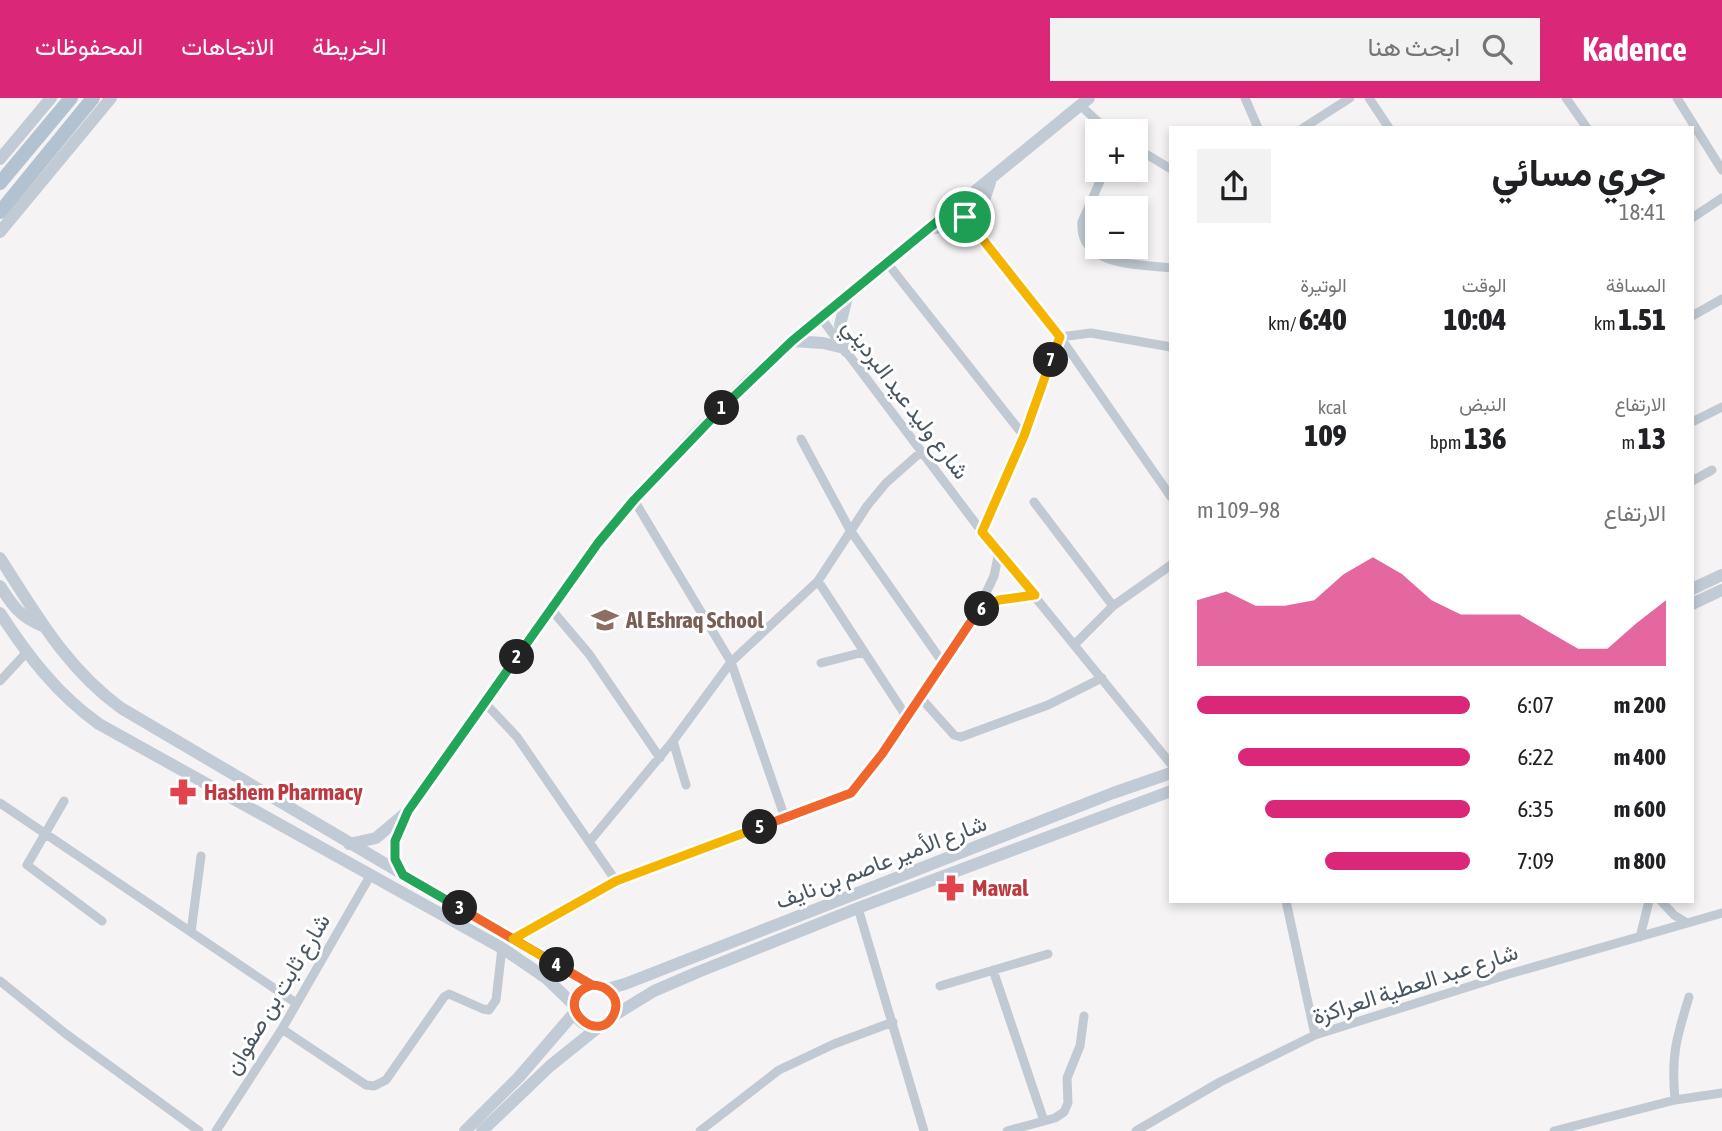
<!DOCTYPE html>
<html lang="ar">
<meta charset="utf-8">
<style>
body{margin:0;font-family:"Asap Condensed",Vazirmatn,sans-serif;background:#f2f2f2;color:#202124;direction:rtl;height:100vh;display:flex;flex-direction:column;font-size:26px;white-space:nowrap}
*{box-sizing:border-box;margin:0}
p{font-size:23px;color:#757577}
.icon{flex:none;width:38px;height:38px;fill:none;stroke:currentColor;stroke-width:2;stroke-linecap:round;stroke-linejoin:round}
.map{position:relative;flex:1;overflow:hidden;direction:ltr}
.details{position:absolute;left:1169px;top:28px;width:525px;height:777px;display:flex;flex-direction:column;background:#fff;border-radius:0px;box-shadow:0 4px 10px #0003;direction:rtl}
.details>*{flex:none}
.controls{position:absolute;left:1085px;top:21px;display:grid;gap:14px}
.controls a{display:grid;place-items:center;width:63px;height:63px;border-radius:0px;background:#fff;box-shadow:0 4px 10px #0003;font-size:35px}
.pin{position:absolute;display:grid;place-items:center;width:60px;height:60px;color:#fff;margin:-30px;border:4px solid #fff;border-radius:50%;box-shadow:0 2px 7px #0007}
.km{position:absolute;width:35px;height:35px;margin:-18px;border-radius:50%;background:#222;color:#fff;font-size:19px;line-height:35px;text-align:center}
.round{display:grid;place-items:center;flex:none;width:74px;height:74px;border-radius:0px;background:#f2f2f2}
.summary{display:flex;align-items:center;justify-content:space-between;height:119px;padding:0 28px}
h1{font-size:38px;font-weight:800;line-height:52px}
.stats{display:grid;grid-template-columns:repeat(3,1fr);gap:10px;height:119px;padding:7px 28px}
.stats div{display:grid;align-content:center}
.stats b{font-size:30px;font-weight:800}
.stats small{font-size:19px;font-weight:400}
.stats p{font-size:19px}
.chart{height:196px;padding:14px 28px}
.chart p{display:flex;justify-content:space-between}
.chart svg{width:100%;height:126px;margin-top:7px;fill:#db2777;opacity:.7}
ul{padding:0 28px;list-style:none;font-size:23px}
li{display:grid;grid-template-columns:112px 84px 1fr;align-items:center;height:52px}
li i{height:18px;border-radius:9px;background:#db2777}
header{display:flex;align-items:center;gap:42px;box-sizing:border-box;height:98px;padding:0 35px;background:#db2777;color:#fff}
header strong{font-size:33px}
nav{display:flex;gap:38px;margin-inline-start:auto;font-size:24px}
.search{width:490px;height:63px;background:#f2f2f2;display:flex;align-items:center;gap:18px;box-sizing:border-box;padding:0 24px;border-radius:0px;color:#757577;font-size:26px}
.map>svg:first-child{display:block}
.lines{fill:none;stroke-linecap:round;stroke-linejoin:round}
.street{stroke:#c1cad2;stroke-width:9}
.secondary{stroke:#c1cbd6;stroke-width:12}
.primary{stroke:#b3c2d1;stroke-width:14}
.split-1-casing{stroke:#fff;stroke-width:14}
.split-2-casing{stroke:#fff;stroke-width:14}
.split-3-casing{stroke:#fff;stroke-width:14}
.split-4-casing{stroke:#fff;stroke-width:14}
.split-5-casing{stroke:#fff;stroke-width:14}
.split-6-casing{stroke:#fff;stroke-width:14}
.split-7-casing{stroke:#fff;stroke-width:14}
.split-8-casing{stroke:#fff;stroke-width:14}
.split-1{stroke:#22a559;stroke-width:9}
.split-2{stroke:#22a559;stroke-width:9}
.split-3{stroke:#22a559;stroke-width:9}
.split-4{stroke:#f0652b;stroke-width:9}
.split-5{stroke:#f5b400;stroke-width:9}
.split-6{stroke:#f0652b;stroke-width:9}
.split-7{stroke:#f5b400;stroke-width:9}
.split-8{stroke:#f5b400;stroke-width:9}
.labels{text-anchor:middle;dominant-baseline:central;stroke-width:6;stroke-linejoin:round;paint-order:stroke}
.street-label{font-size:23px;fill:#4a5661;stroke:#fff}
.education-label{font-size:23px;font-weight:bold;fill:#785e54;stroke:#fff;text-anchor:start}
.health-label{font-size:23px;font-weight:bold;fill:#be3a42;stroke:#fff;text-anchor:start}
</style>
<header>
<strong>Kadence</strong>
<div class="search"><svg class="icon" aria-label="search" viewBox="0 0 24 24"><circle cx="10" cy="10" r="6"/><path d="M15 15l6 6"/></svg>ابحث هنا</div>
<nav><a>الخريطة</a><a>الاتجاهات</a><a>المحفوظات</a></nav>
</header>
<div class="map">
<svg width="1722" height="1033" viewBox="0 0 1722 1033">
<rect width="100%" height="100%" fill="#f5f3f3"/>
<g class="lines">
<path class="street" d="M1245 0 1258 30
M1369 0 1389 30
M1566 0 1587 30
M1677 0 1722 72
M1080 7 1108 33
M1303 30 1350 0
M1136 50 1171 71
M1105 72 1082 124C1079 169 1139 166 1171 170
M956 109 1060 239 1171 399
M1692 120 1722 100
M888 166 1024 338
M1692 218 1722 201
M821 220 982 434 1171 666
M1692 324 1722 309
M801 341 850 432 943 565
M1692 383 1712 372
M634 402 731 564 785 720
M1034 404 1113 508
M982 434 1024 338 1060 239 1091 235 1171 249
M818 483 906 618
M550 510 589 556 660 660
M980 513 999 502 1035 497
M1075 546 1113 508 1171 467
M821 565 864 554
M0 583 26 555
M919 598 954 637 961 639 1048 607 1102 580
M486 606 517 639 616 783
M673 643 686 687
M64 703 27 767 102 823
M0 705 296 905
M590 743 673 643 731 564 818 483 867 408 886 385 921 354
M1286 803 1315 937
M1661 803 1674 817 1687 825
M858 810 924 1033
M191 834 201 758
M1640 839 1649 803
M513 841 616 783 851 695 882 656 976 516 994 478 999 454
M993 872 1044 1023
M0 883 66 936 199 1033
M940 888 1048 856
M282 931 366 987 374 988 386 982 444 899 449 896 483 911 489 912 496 902 502 850
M1675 1002C1671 958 1676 941 1689 899
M216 1033 282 931 370 778
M700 1033 779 972 834 946 893 924
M1007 1033 1055 1020 1064 1014 1068 1005 1067 980 1080 948 1084 918
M1136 1033 1220 984 1315 937 1509 876 1722 815
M1554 1033 1675 1002 1722 995"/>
<path class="secondary" d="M0 61 51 0
M931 130 965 128 982 138
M0 134 111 0
M979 134 982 108 990 84
M792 243 823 245 844 250
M846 253 840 227 847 199
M0 460C36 516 66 570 121 610L591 887
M0 488C12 507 21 520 43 528
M1692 491 1722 477
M1692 506 1722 492
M0 515C28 558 57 596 99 626L502 850 546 880 574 907
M349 746 376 740 408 713 598 445 634 402 696 335 749 282 792 243 1089 0
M403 777C389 752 395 743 405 719
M574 908a21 21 0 1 1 42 0a21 21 0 1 1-42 0Z
M607 891 625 886 1113 695 1171 675
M613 918 654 893 698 874 858 810 1171 693
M465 1033 519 979 575 914
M482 1033 550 968 601 927"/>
<path class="primary" d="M0 85 71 0
M0 114 93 0"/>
</g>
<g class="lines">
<g class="split-1-casing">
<path id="split-1" d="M722 310 792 243 956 108 965 119"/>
</g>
<g class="split-2-casing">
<path id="split-2" d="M517 559 598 445 634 402 722 310"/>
</g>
<g class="split-3-casing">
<path id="split-3" d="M460 810 403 777 395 761V743L408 713 517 559"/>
</g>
<g class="split-4-casing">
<path id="split-4" d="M460 810 592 887C607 887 621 900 614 916 598 951 548 902 592 887L557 867"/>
</g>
<g class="split-5-casing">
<path id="split-5" d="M557 867 513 841 616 783 760 729"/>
</g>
<g class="split-6-casing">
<path id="split-6" d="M760 729 851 695 882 656 976 516 982 511"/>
</g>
<g class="split-7-casing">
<path id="split-7" d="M982 511 999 502 1035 497 982 434 1024 338 1051 262"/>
</g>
<g class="split-8-casing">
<path id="split-8" d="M965 119 1060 239 1051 262"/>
</g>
<use href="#split-1" class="split-1"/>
<use href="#split-2" class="split-2"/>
<use href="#split-3" class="split-3"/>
<use href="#split-4" class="split-4"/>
<use href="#split-5" class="split-5"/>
<use href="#split-6" class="split-6"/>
<use href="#split-7" class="split-7"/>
<use href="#split-8" class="split-8"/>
</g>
<defs>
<g id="school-bare" transform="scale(2.1)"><path d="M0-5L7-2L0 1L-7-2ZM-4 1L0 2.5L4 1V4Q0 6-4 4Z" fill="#8d6e63" stroke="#fff" stroke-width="2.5" paint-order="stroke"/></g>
<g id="pharmacy-bare" transform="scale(2.1)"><path d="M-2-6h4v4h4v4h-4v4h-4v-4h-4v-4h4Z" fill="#e0444e" stroke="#fff" stroke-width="2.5" paint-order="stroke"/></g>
</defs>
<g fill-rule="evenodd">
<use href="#school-bare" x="605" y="522"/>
<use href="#pharmacy-bare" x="183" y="694"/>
<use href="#pharmacy-bare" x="951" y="790"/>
</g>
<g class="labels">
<g class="street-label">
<text transform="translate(906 301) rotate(53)">شارع وليد عيد البرديني</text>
<text transform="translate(881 764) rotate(-21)">شارع الأمير عاصم بن نايف</text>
<text transform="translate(1415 886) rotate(-18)">شارع عبد العطية العراكزة</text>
<text transform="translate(277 896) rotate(-59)">شارع ثابت بن صفوان</text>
</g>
<g class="education-label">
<text x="626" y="522">Al Eshraq School</text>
</g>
<g class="health-label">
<text x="204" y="694">Hashem Pharmacy</text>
<text x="972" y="790">Mawal</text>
</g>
</g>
</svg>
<div class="controls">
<a>+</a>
<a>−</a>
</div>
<div class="pin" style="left:965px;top:119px;background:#1e9e55"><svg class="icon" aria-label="arrive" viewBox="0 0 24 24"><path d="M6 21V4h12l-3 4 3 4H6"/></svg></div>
<b class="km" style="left:722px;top:310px">1</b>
<b class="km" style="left:517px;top:559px">2</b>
<b class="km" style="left:460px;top:810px">3</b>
<b class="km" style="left:557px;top:867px">4</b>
<b class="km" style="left:760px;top:729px">5</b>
<b class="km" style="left:982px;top:511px">6</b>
<b class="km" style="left:1051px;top:262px">7</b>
<section class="details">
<div class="summary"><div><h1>جري مسائي</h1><p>18:41</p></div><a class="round"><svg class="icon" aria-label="share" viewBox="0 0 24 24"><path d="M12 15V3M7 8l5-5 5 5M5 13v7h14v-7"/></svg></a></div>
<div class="stats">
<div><p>المسافة</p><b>1.51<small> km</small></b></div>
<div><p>الوقت</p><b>10:04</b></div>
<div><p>الوتيرة</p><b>6:40<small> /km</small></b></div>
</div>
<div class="stats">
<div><p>الارتفاع</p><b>13<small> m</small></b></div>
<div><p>النبض</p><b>136<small> bpm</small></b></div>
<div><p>kcal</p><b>109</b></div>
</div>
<div class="chart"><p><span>الارتفاع</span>98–109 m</p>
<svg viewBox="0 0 160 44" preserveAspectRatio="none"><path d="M0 44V21L10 18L20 23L30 23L40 21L50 12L60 6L70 12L80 21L90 26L100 26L110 26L120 32L130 38L140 38L150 29L160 21V44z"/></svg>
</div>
<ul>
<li><b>200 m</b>6:07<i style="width:100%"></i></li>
<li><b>400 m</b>6:22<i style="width:85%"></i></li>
<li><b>600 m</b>6:35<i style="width:75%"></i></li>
<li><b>800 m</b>7:09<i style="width:53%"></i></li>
</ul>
</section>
</div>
